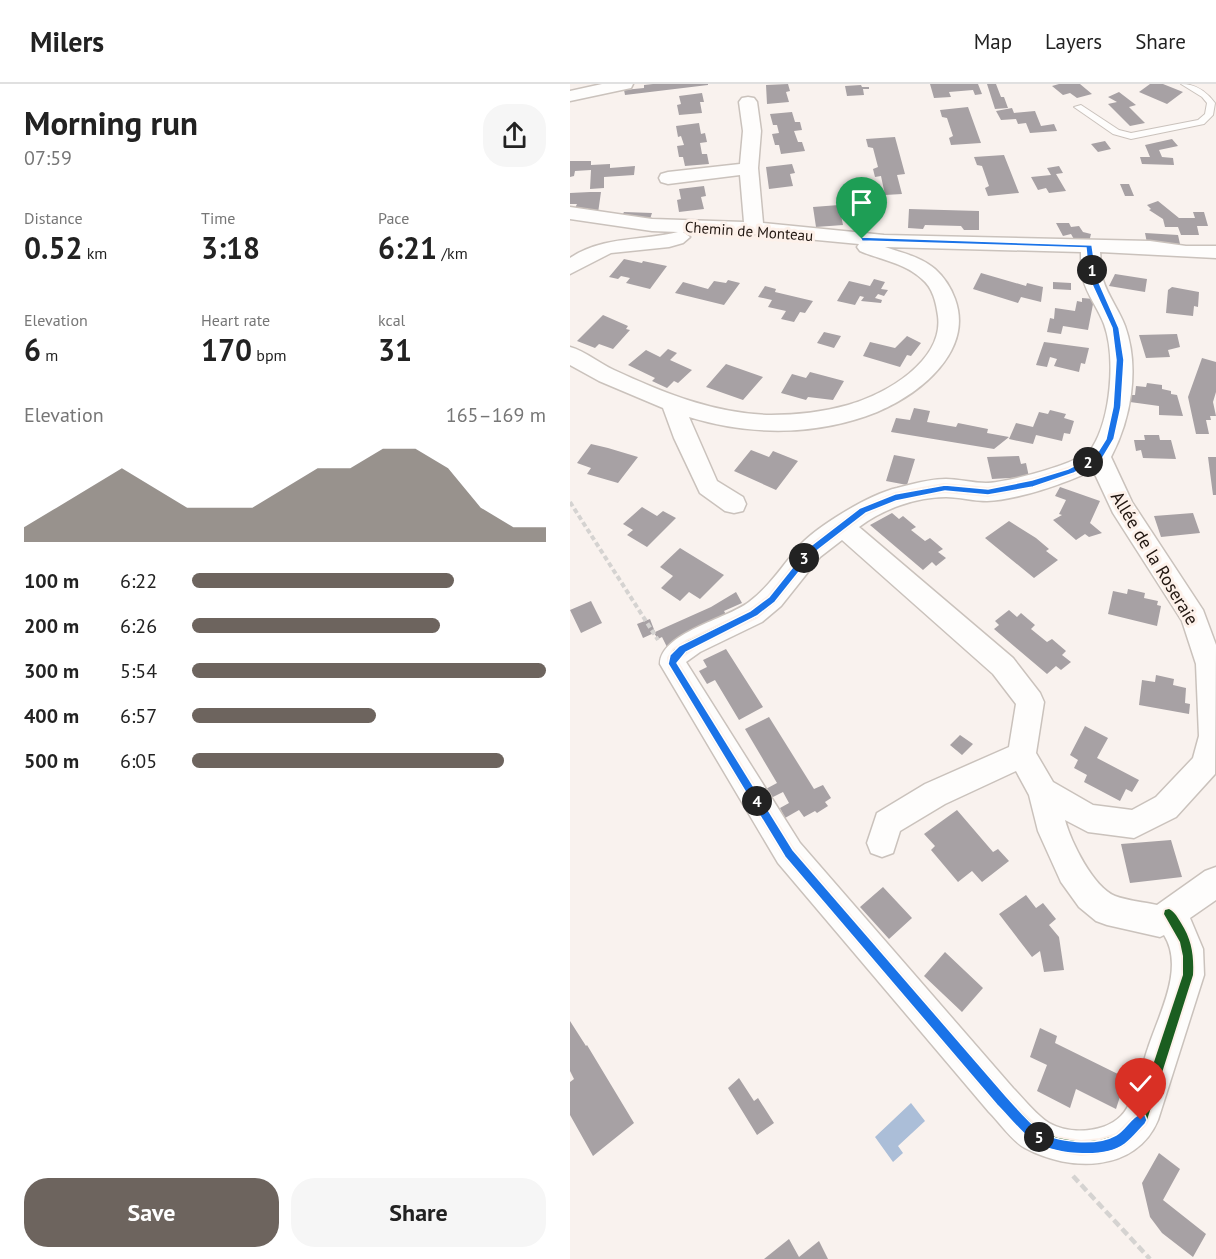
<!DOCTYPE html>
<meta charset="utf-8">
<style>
body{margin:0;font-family:"PT Sans",sans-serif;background:#f6f6f6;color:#222;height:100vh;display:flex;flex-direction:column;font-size:22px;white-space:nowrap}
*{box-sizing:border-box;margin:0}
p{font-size:20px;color:#767676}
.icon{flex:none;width:33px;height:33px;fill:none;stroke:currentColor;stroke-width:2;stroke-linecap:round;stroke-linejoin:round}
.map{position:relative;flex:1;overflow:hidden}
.panel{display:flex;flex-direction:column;background:#fff;width:570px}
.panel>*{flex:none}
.pin{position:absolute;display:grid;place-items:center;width:51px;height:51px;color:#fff;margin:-62px -26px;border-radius:50% 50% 50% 0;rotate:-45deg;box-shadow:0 0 6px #0007}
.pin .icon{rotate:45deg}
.km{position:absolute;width:30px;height:30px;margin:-15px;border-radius:50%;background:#222;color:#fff;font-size:16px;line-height:30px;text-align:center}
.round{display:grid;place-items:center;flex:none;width:63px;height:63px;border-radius:24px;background:#f6f6f6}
.head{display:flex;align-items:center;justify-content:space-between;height:102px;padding:0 24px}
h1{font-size:33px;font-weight:700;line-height:45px}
.stats{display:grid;grid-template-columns:repeat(3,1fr);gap:9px;height:102px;padding:6px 24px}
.stats div{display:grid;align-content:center}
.stats b{font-size:30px;font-weight:700}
.stats small{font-size:16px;font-weight:400}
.stats p{font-size:16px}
.chart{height:168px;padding:12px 24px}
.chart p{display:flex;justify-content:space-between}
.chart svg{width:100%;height:108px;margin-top:6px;fill:#6d645e;opacity:.7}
.cta{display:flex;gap:12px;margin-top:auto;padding:12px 24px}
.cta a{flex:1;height:69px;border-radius:24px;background:#6d645e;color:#fff;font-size:24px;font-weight:700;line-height:69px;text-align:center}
.cta a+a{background:#f6f6f6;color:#222}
ul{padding:0 24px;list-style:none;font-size:20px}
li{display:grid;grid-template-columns:96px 72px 1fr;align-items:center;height:45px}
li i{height:15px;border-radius:8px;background:#6d645e}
header{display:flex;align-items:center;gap:36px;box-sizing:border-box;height:84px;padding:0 30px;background:#fff;border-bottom:2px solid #e0e0e0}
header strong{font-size:28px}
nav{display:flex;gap:33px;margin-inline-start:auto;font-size:21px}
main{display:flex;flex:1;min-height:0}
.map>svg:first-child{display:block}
.water{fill:#abbed8}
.building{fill:#a7a1a4}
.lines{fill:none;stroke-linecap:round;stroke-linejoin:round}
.service-casing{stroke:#cac2bc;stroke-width:2}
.minor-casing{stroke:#cac2bc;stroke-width:3}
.path-far1{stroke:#d5d3d1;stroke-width:4;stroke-dasharray:5 3;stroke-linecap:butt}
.path{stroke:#d5d3d1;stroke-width:4.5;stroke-dasharray:8 4;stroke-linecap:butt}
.service{fill:#fefdfc;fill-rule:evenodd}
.minor{fill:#fefdfc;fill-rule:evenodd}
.cycleway-casing{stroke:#fdf1ea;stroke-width:4}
.cycleway{fill:#1b5e20;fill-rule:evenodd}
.route{fill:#1a73e8;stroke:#fff;stroke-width:1.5}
.labels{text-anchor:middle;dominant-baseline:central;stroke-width:6;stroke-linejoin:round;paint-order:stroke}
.far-street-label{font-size:15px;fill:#221711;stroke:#fdf1ea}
.street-label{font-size:18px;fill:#221711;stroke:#fdf1ea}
</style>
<header>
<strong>Milers</strong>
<nav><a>Map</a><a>Layers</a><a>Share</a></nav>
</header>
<main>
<section class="panel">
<div class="head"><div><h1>Morning run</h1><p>07:59</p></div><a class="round"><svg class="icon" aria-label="share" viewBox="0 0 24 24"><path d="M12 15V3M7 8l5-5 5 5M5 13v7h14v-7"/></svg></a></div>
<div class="stats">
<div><p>Distance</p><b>0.52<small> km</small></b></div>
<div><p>Time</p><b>3:18</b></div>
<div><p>Pace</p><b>6:21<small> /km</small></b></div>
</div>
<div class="stats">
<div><p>Elevation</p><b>6<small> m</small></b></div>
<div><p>Heart rate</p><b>170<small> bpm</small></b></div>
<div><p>kcal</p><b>31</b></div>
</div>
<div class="chart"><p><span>Elevation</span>165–169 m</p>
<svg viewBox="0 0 160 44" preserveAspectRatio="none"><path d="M0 44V38L10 30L20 22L30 14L40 22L50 30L60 30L70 30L80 22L90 14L100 14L110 6L120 6L130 14L140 30L150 38L160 38V44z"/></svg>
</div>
<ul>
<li><b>100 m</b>6:22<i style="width:74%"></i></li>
<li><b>200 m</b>6:26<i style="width:70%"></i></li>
<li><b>300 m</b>5:54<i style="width:100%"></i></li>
<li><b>400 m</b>6:57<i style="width:52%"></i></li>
<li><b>500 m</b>6:05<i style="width:88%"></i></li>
</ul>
<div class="cta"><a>Save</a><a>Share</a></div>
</section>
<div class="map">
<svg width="646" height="1175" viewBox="0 0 646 1175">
<rect width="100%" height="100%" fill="#f9f2ee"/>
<path class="water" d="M341 1019 355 1037 328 1062 333 1069 323 1078 305 1053Z"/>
<path class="building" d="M83 0H138V1L55 11 54 6 74 4V1Z
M218 0 220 7 216 8 219 18 197 20 196 1Z
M360 0H408L412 10 405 11 403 6 379 8 381 13 364 14Z
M417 0H426L431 13H434L438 24 425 25Z
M489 0H510L522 10 507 14 500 9 493 11 482 2Z
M580 0H593L613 8 597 20 569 8Z
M291 1 292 3H299V5H293L294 11 277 12 275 2Z
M549 8 566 21 559 23 575 39 560 42 538 20 547 18 538 13Z
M132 9 134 18H130L132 29 109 31 107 21 111 20 109 12Z
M398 23 411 59 381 61 379 54 383 52 377 34 372 33 370 26Z
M442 24 444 29 465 27 471 42 484 40 487 47 460 49 456 39 448 40 446 35 431 36 426 27Z
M222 28 225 38H230L232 46 224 47 228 58H232L235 67 211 70 209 61H205L202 50 209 49 207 41H203L200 30Z
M129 39 131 50 135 49 137 58 130 59 132 70H137L139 80 115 82 113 73H109L107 62 114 61 111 52 108 53 106 42Z
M325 53 335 90 327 91 332 110 315 111 311 92 305 93 303 85 308 83 303 64 298 63 296 55Z
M602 55 608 62 589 66 592 73 603 74 604 81 572 80 570 73H580L575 61Z
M535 57 541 65 528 68 521 60Z
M434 71 449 109 418 112 415 104 419 102 412 82 407 81 404 73Z
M0 77H21V81L40 80V84L65 82 64 91 34 93V104L20 105 21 86 5 87 4 92 0 93Z
M222 80 225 89 220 90 223 102 199 105 196 83Z
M489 82 493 89 486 90 496 107 479 109 476 104 468 106 461 93 481 91 477 84Z
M550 100H559L564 112H555Z
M134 102 136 112 131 113 134 125 109 128 107 116 111 115 109 105Z
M20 108H31L28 129 18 128V124H5L7 120H0V109Z
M588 117 609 134H625L623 128H634L638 142H627L629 151H611L608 143H595L593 135 579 126 581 125 577 121Z
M269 121 273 141 246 143 243 123Z
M339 125 409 127V146H394L391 142 355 141 353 145 338 144Z
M54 128 82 129 80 135 51 133Z
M486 139H499L501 143 509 142 513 148 521 150 519 158 505 157 501 150 493 152Z
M575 149 608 151 610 160 577 159Z
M54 175 72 179 73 177 97 182 80 205 56 199 60 194 51 192 48 195 39 193Z
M411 189 456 202 457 199 473 203 471 218 451 213 448 219 403 205Z
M545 190 577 195 575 208 539 202Z
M304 195 315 198 311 205 318 206 314 212 308 210 305 214 312 216 311 219 291 217 294 213 290 212 285 221 267 217 279 197 300 202Z
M158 196 170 199 154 221 105 209 113 198 138 205 144 197 156 199Z
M483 198 501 199V206L483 205Z
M195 202 206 205 205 208 243 217 235 229 230 228 224 238 211 235 216 227 198 223 202 216 188 213Z
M602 203 629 208 628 223 624 222 623 232 596 229 598 206Z
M512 214 524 215 518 246 493 242 491 250 477 248 480 234 484 235 485 224 505 227 507 217 512 218Z
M33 231 58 242 56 245 60 246 43 265 29 260 25 264 7 257Z
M254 248 271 252 264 264 247 259Z
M607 250 610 263 598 266 600 273 576 274 569 251Z
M337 252 351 259 341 272 337 271 330 283 293 272 300 258 325 264Z
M474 258 519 264 515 280 511 279 509 288 484 282 487 275 480 273 477 283 466 281Z
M98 265 107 269 100 276 122 286 108 299 104 297 97 304 82 297 85 294 58 281 76 266 90 273Z
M632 274 646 278V308L643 318 646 332H640L641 336H636L639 350H626L618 313Z
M156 280 193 293 173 316 136 303Z
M240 288 274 297 263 316 238 313 236 316 211 309 222 290 236 294Z
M577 299 592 301V305L601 307V310L607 311 613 332 589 331V322L560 318 561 311H565L566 302 576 303Z
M344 324 360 327 357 338 386 343 388 339 418 345 417 349 439 353 424 365 321 348 326 334 340 336Z
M480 326 496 330 494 334 504 337 500 350 494 349 492 357 466 351 463 360 439 355 446 339 463 343 469 328 478 330Z
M574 351H589L590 356H601L606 375 573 374 571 366 566 367 564 356H575Z
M21 360 38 364 68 373 48 399 17 390 21 384 7 379Z
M181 366 199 373 203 367 228 377 206 406 164 387Z
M324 371 345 375 337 401 316 397Z
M449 372 451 380 456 379 459 393 422 395 417 373Z
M638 373H646V411H643Z
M490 403 530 417 520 439 532 449 519 453 515 450 506 456 483 436 492 431 489 430 496 416 485 412Z
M72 423 87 432 93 427 106 434 77 463 57 451 63 446 53 440Z
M322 429 329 435 333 432 346 443 341 446 355 457 360 454 373 465 368 468 376 474 366 482 362 478 353 486 300 441Z
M623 429 630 449 591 453 584 432Z
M439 437 466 454 479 465 476 467 488 476 464 494 415 454Z
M110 464 154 491 130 515 119 508 110 517 91 504 103 492 90 483Z
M558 505 575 509 574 514 588 517 587 521 591 522 587 542 538 530 543 507 557 510Z
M166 508 172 519 154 527 158 534 97 563 92 553 88 555 84 549 73 554 67 540 80 535 85 548 141 523Z
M21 517 32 539 11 549 0 526Z
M439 526 447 533 451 529 465 541 461 545 477 558 482 555 496 567 492 571 501 578 491 586 486 582 477 590 424 545 429 541 425 537Z
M156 565 193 623 169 636 145 596 137 600 129 587 137 583 133 576Z
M586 591 604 595 603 601 616 604 615 619 620 620 619 630 569 621 572 596 585 598Z
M199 633 244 705 253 701 261 714 255 718 258 722 247 729 245 727 234 733 229 726 215 734 210 724 219 719 213 708 199 715 194 706 207 699 175 645Z
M515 642 538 654 527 674 569 696 562 708 556 705 550 717 514 698 517 691 504 684 508 676 500 671Z
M390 651 403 660 392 671 380 661Z
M387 726 423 768 428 765 439 777 412 798 402 787 388 798 361 766 365 762 354 750Z
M601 756 612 793 560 799 551 760Z
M313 803 342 834 319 855 290 823Z
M456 811 466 824 473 819 486 835 479 841 489 853 494 886 474 888 470 867 462 873 429 830Z
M375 868 413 904 392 928 354 892Z
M0 937 16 962 17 961 64 1039 23 1072 0 1031V998L4 995 0 987Z
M470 944 487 952 485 959 556 994 546 1025 506 1005 500 1024 467 1007 477 981 460 973Z
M169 994 184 1017 188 1014 204 1039 187 1051 158 1004Z
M589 1069 610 1085 593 1116 636 1150 623 1173 592 1149 580 1133 572 1099Z
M219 1155 229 1173 249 1157 258 1175H194Z"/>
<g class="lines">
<g class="service-casing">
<path id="service" d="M611 0C626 0 636 7 645 19L643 31 634 40 561 55 543 50 504 23 511 21 549 46 561 49 628 36 635 30 637 19 632 13Z"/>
</g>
<g class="minor-casing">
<path id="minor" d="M32 0H63L61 4 0 17V7Z
M178 13 184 14 187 18 191 47 188 84 193 139 314 151 580 157 616 162H646V174L530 168C531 177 531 187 533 196 538 212 549 226 555 242 570 284 561 335 541 373L562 418 633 526 646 561 645 690 606 733 564 754 518 748 495 736C501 758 523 803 545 812 558 817 574 818 587 821L635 787 646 783V816L620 834 633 865 634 891 588 1036C566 1089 499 1088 455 1064 442 1057 430 1039 419 1028L208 779 90 580C90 549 157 535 179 518 200 502 213 481 230 461 249 441 300 410 327 404 342 400 360 395 376 395 389 395 403 399 416 399 435 399 513 379 522 364 541 334 546 273 534 240 528 224 517 211 513 195 511 186 511 176 511 168L315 163C333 169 351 173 365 185 374 193 381 204 385 215 404 267 350 310 307 328 247 352 181 352 119 333L147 397 173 413 176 420 173 427 164 429 155 427 130 409 104 354 93 324 29 297 0 281V263C15 267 29 279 44 286 94 309 145 330 201 331 226 331 253 328 278 321 315 311 374 277 368 232 366 218 363 204 352 195 335 179 311 176 290 167L287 163 289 160 184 150 113 148 120 153 113 159 99 163 41 169 0 190V174C33 152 71 157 108 148L82 147 0 135V123L82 135 174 138 170 91 98 100 91 98 89 94 91 90 98 88 170 80 173 47 169 18 172 14ZM523 386 543 429 612 537 626 580 629 652 623 674 586 713 562 726 523 721 483 698 466 669 474 618 470 609 443 574 289 443C313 425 346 413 376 413 389 413 403 417 417 417 447 416 497 399 523 386ZM272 456 423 590 446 620 439 663 355 700 307 729 297 759 301 769 312 773 323 769 330 747 375 720 446 687 459 711 468 747 491 798 509 823 526 837 537 841 590 853 594 851C615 884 589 930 578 964 572 981 567 1009 557 1024 543 1049 502 1052 479 1039 466 1031 454 1015 443 1004L230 759 116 578 130 568 192 538 211 522 250 473Z"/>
</g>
<path class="path-far1" d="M0 418 88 556"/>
<path class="path" d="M503 1092 580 1175"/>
<use href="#service" class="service"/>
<use href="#minor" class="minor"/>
<g class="cycleway-casing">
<path id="cycleway" d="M529 370 533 373 532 375 504 389 463 402 418 411 374 407 326 416 296 429 244 468 205 517 186 533 124 563 107 575V579L223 766 435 1012 470 1047 488 1054 511 1058 530 1056 547 1051 566 1032 613 891V872L610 858 594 830 595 826 599 825C605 828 608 834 611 839 622 856 624 872 623 891L577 1036 575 1040 554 1060 530 1068 511 1070 488 1066 462 1055 427 1020 215 772 100 583 99 574 104 566 118 557 180 527 199 513 238 464 290 425 325 410 374 401 418 405 463 396 498 385Z"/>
</g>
<use href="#cycleway" class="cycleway"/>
</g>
<path class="route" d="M290 153 522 161 527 194 549 244 554 276 551 323 544 355 532 375 504 389 463 403 418 411 375 407 326 417 296 429 244 469 205 518 187 532 116 568 107 579 223 766 436 1012C446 1023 457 1036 469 1046 486 1059 527 1062 546 1051 556 1045 560 1034 571 1029L575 1031 577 1036 575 1040C569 1046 562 1055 555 1060 533 1076 481 1071 460 1055 448 1045 438 1032 427 1021L215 773 98 580 100 571 109 562 180 527 199 513 238 464 290 424 325 410 375 401 418 405 462 396 498 385 526 371 536 355 543 323 546 276 542 244 519 194 516 164 292 157Z"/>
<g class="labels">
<g class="far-street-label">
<text transform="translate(179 147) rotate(4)">Chemin de Monteau</text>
</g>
<g class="street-label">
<text transform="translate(585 474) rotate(59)">Allée de la Roseraie</text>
</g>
</g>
</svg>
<div class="pin" style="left:292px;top:155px;background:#1e9e55"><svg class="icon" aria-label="arrive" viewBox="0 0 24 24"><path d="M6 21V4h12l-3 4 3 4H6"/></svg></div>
<div class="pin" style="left:571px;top:1036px;background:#d93025"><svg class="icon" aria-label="check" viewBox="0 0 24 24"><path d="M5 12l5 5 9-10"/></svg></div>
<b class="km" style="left:522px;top:186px">1</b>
<b class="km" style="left:518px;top:378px">2</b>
<b class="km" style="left:234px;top:474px">3</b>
<b class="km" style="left:187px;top:717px">4</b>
<b class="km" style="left:469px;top:1053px">5</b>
</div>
</main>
